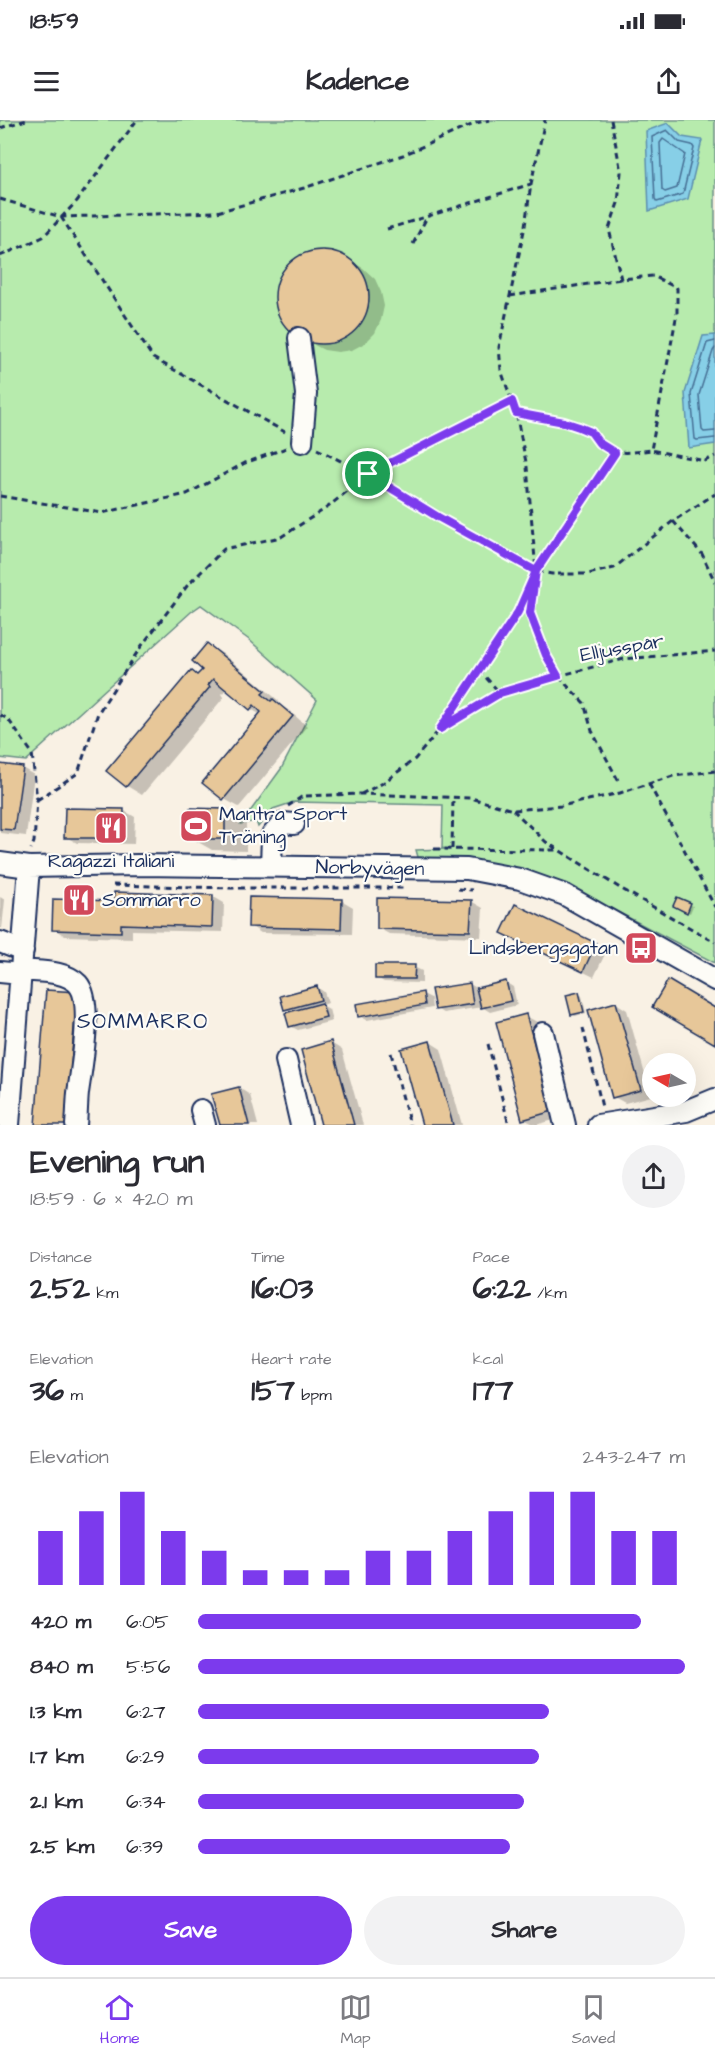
<!DOCTYPE html>
<meta charset="utf-8">
<style>
body{margin:0;font-family:"Architects Daughter",sans-serif;background:#f2f2f3;color:#2b2b33;height:100vh;display:flex;flex-direction:column;font-size:22px;white-space:nowrap}
*{box-sizing:border-box;margin:0}
p{font-size:20px;color:#7c7c81}
.icon{flex:none;width:33px;height:33px;fill:none;stroke:currentColor;stroke-width:2;stroke-linecap:round;stroke-linejoin:round}
.map{position:relative;height:1005px;overflow:hidden}
.sheet{display:flex;flex-direction:column;background:#fff;flex:1}
.sheet>*{flex:none}
.needle{width:39px;rotate:279deg}
.tools{position:absolute;left:642px;top:933px;display:grid;gap:12px}
.tools a{display:grid;place-items:center;width:54px;height:54px;border-radius:50%;background:#fff;box-shadow:0 6px 24px #0002;font-size:30px}
.pin{position:absolute;display:grid;place-items:center;width:51px;height:51px;color:#fff;margin:-26px;border:3px solid #fff;border-radius:50%;box-shadow:0 2px 6px #0007}
.round{display:grid;place-items:center;flex:none;width:63px;height:63px;border-radius:32px;background:#f2f2f3}
.head{display:flex;align-items:center;justify-content:space-between;height:102px;padding:0 30px}
h1{font-size:33px;font-weight:700;line-height:45px}
.stats{display:grid;grid-template-columns:repeat(3,1fr);gap:9px;height:102px;padding:6px 30px}
.stats div{display:grid;align-content:center}
.stats b{font-size:30px;font-weight:700}
.stats small{font-size:16px;font-weight:400}
.stats p{font-size:16px}
.chart{height:168px;padding:12px 30px}
.chart p{display:flex;justify-content:space-between}
.chart svg{width:100%;height:108px;margin-top:6px;stroke:#7c3aed;stroke-width:6}
.cta{display:flex;gap:12px;margin-top:auto;padding:12px 30px}
.cta a{flex:1;height:69px;border-radius:36px;background:#7c3aed;color:#fff;font-size:24px;font-weight:700;line-height:69px;text-align:center}
.cta a+a{background:#f2f2f3;color:#2b2b33}
ul{padding:0 30px;list-style:none;font-size:20px}
li{display:grid;grid-template-columns:96px 72px 1fr;align-items:center;height:45px}
li i{height:15px;border-radius:8px;background:#7c3aed}
.status{display:flex;justify-content:space-between;align-items:center;height:42px;padding:0 30px;background:#fff;direction:ltr}
.status svg{height:16px;fill:currentColor}
header{display:flex;justify-content:space-between;align-items:center;height:78px;padding:0 30px;background:#fff;font-size:27px;font-weight:700}
.tab-bar{display:flex;justify-content:space-around;align-items:center;height:84px;border-top:2px solid #e1e1e2;background:#fff;font-size:16px;color:#7c7c81}
.tab-bar a{display:grid;justify-items:center;gap:3px}
.tab-bar .selected{color:#7c3aed}
.map>svg:first-child{display:block}
.green{fill:#b7ebad;stroke:#698d86;stroke-width:1.5}
.water{fill:#87cfe7;stroke:#5c8fb0;stroke-width:1.5}
.shadow{fill:#0003}
.lines{fill:none;stroke-linecap:round;stroke-linejoin:round}
.shore{stroke:#466f95;stroke-width:1.5}
.building{fill:#e7c799;stroke:#1b2f5e;stroke-width:1.5}
.minor-casing{stroke:#1b2f5e;stroke-width:24}
.path{stroke:#1b2f5e;stroke-width:3;stroke-dasharray:6 4.5;stroke-linecap:butt}
.minor{stroke:#fdfcf7;stroke-width:20}
.route-casing{stroke:#fff;stroke-width:12}
.route{stroke:#7c3aed;stroke-width:8}
.labels{text-anchor:middle;dominant-baseline:central;stroke-width:4.5;stroke-linejoin:round;paint-order:stroke}
.street-label{font-size:20px;fill:#1b2f5e;stroke:#fdfcf7}
.poi-label{font-size:20px;fill:#1b2f5e;stroke:#fdfcf7;text-anchor:start}
.neighbourhood-label{font-size:21px;letter-spacing:1.5px;fill:#1b2f5e;stroke:#fdfcf7}
</style>
<div class="status"><b>18:59</b><svg viewBox="0 0 49 12"><path d="M0 12V9h3v3zM5 12V6h3v6zM10 12V3h3v9zM15 12V0h3v12zM26 1h20v11H26zM47 4h2v5h-2z"/></svg></div>
<header><svg class="icon" aria-label="menu" viewBox="0 0 24 24"><path d="M4 6h16M4 12h16M4 18h16"/></svg>Kadence<svg class="icon" aria-label="share" viewBox="0 0 24 24"><path d="M12 15V3M7 8l5-5 5 5M5 13v7h14v-7"/></svg></header>
<div class="map">
<svg width="715" height="1005" viewBox="0 0 715 1005">
<rect width="100%" height="100%" fill="#f9f1e4"/>
<filter id="ink" filterUnits="userSpaceOnUse"><feTurbulence type="fractalNoise" baseFrequency=".0167" numOctaves="2"/><feDisplacementMap in="SourceGraphic" scale="12" xChannelSelector="R" yChannelSelector="G"/><feConvolveMatrix kernelMatrix="1 2 1 2 8 2 1 2 1" color-interpolation-filters="sRGB"/></filter>
<g filter="url(#ink)">
<path class="green" d="M0 0H715V843L578 771 532 753 488 744 418 737 416 730 445 729 442 728 443 685 294 682 273 689 258 707 256 701 241 704 281 649 317 580 248 519 201 485 191 492 26 641 0 638Z"/>
<path class="water" d="M668 3 682 17 702 20 688 79 649 91 646 11Z
M715 215V324L689 328 685 273 703 216Z"/>
<path class="shadow" d="M317 131 333 132 363 148 375 159 381 172 384 186 381 200 375 213 365 223 352 230 338 232 324 230 316 226 300 216 284 203 278 189 276 173 280 158 289 145 301 135Z
M208 525 223 534 279 581 277 583 288 590 307 606 239 687 224 679 261 595 251 589 227 568 222 574 224 577 142 675 127 666 108 650 204 550Z
M0 646 22 648 34 655 26 716 0 713Z
M123 690 135 697 134 724 77 723 66 717Z
M225 691 246 703V731L212 730 191 718Z
M212 776 224 783 223 812 132 810V818L65 816 54 809 115 782Z
M0 777 5 780 2 808H0Z
M678 779 693 786 690 793 675 786Z
M341 780 353 787 352 814 261 813 250 806Z
M471 781 483 788 481 817 389 814 378 808Z
M516 786 607 830 594 857 515 819Z
M414 847 422 851V863L384 862 377 858Z
M505 862 513 867 517 885 490 892 482 887 443 893 436 889 470 864 478 869Z
M317 867 324 872 328 883 322 885 329 889 332 901 298 910 290 906 292 892 285 889Z
M77 874 78 1005H37Z
M423 874 431 878 432 888 367 900 359 896Z
M579 874 582 876 586 893 575 896 572 894Z
M616 883 627 890 651 976 625 983 614 977Z
M526 896 537 902 564 997 536 1005 523 999Z
M430 922 441 929 462 1005H424Z
M331 923 342 930 363 1005H322Z
M239 968 250 975 258 1005H221Z"/>
<g class="lines">
<path class="shore" d="M667 10 679 22 692 25 694 28 683 74 657 82 655 79 652 17Z
M663 19 685 34 677 68 665 72 662 70 660 23Z
M715 221 707 223 691 274 695 319 697 320 715 318
M715 228 713 231 699 275 702 310 704 312 715 311"/>
</g>
<path class="building" d="M275 177a47 47 0 1 1 94 0a47 47 0 1 1-94 0Z
M207 523 265 571 262 574 271 581 273 579 293 596 223 680 202 663 261 592 254 585 250 590 213 559 208 565 210 567 126 667 106 651 191 550 197 555 202 550 192 541Z
M0 644 23 647 14 710 0 709Z
M65 688 124 689 123 718H64Z
M190 688 225 689V719H189Z
M114 772 213 775 212 807 121 804V812L52 810 53 779 114 781Z
M249 777 342 779 341 809 248 807Z
M677 777 691 783 687 793 673 786Z
M377 778 472 780 470 811 377 809Z
M515 784 596 823 583 852 501 813Z
M375 845H415L414 859H375Z
M668 860 715 888V924L652 887Z
M506 861 511 881 481 888 476 868Z
M470 863 473 884 435 890 431 869Z
M317 866 321 880 284 890 280 876Z
M46 870 77 872 66 1005H35Z
M423 872 425 885 358 897 356 884Z
M579 872 584 892 571 895 566 875Z
M616 882 641 970 612 978 588 890Z
M322 883 326 897 289 907 285 893Z
M526 894 553 991 522 1000 496 902Z
M331 921 354 1005H321L301 930Z
M430 921 453 1005H422L401 929Z
M239 967 249 1005H220L211 974Z"/>
<g class="lines">
<g class="minor-casing">
<path id="minor" d="M299 218 306 274 302 322
M0 743 29 747 138 745 467 749 520 759 565 775 715 860
M271 746 272 715 283 703 294 704
M0 822 23 831
M21 850C39 852 65 850 78 864 94 882 81 950 78 973 77 983 77 994 76 1005
M0 852 21 854
M543 913 565 1005
M286 940 301 1005
M201 990 205 1005
M9 1005 29 747
M598 1005 686 991 715 979"/>
</g>
<path class="path" d="M611 0 621 52 618 83 609 109 621 159 653 156 677 168V193L651 330 705 341 715 336
M0 8 26 0
M0 79 61 97 217 92 304 68 403 35 476 3 490 0
M61 97 153 238 285 312
M387 109 531 64
M413 124 426 99
M0 136 43 117 77 81 137 0
M510 176 621 159
M517 293C538 297 560 299 581 308 589 311 592 315 598 322 612 337 632 332 651 330
M317 329C392 366 463 411 536 451L552 454H588L614 448 673 401 715 374
M0 376 102 393 187 374 245 343 286 328
M673 401 702 434 715 462
M536 451 615 333
M535 458 530 493 546 535 558 556 584 583 592 611 618 660
M479 550 500 573
M0 595 8 599 32 633 37 680 34 722 31 729
M443 607 500 573 558 556 624 539 715 531
M649 664 715 787
M361 674 383 663 415 639 440 609 518 492 536 451 527 347 516 293 501 250 499 227 525 106 531 64 545 0
M37 680 78 653 98 593 140 528 187 466 224 429 281 417 328 387 368 354 512 281
M288 686 303 676 361 674 471 678 513 690 561 686 620 673 673 656 715 651
M513 690 546 722 620 768 715 822
M434 729 556 730
M452 729 453 678
M113 765 231 768H403
M458 769 472 770
M583 908 602 987
M488 924 509 1005
M391 933 410 1005"/>
<use href="#minor" class="minor"/>
</g>
</g>
<g class="lines" filter="url(#ink)">
<g class="route-casing">
<path id="route" d="M368 354 438 397 536 451 518 492 440 609 500 573 558 556 546 535 530 493 536 451 615 333 599 323 591 312 579 307 564 302 516 293 512 281 368 354"/>
</g>
<use href="#route" class="route"/>
</g>
<defs>
<g id="stadium-square" transform="scale(1.725)"><rect x="-9" y="-9" width="18" height="18" rx="4" fill="#d1495b" stroke="#fdfcf7"/><path d="M0-5a6.5 5 0 1 0 0 10a6.5 5 0 1 0 0-10ZM-3.5-1.8h7v3.6h-7Z" fill="#fff"/></g>
<g id="restaurant-square" transform="scale(1.725)"><rect x="-9" y="-9" width="18" height="18" rx="4" fill="#d1495b" stroke="#fdfcf7"/><path d="M-5-6h1v4h1v-4h1v4h1v-4h1v5L-1.5 .5V6h-2V.5L-5-1ZM5-6V6H3V1.5H1.5Q1.5-4 5-6Z" fill="#fff"/></g>
<g id="bus-square" transform="scale(1.725)"><rect x="-9" y="-9" width="18" height="18" rx="4" fill="#d1495b" stroke="#fdfcf7"/><path d="M-5-6H5V4H4V6H2V4H-2V6H-4V4H-5ZM-3.5-4V0h7V-4ZM-3.5 1.2v1.5H-2V1.2ZM2 1.2v1.5H3.5V1.2Z" fill="#fff"/></g>
</defs>
<g fill-rule="evenodd">
<use href="#stadium-square" x="196" y="706"/>
<use href="#restaurant-square" x="111" y="708"/>
<use href="#restaurant-square" x="79" y="780"/>
<use href="#bus-square" x="641" y="828"/>
</g>
<g class="labels">
<g class="street-label">
<text transform="translate(622 528) rotate(-10)">Elljusspår</text>
<text transform="translate(370 748) rotate(1)">Norbyvägen</text>
</g>
<g class="poi-label">
<text x="219" y="694">Mantra Sport<tspan x="219" dy="23">Träning</tspan></text>
<text x="111" y="741" text-anchor="middle">Ragazzi Italiani</text>
<text x="102" y="780">Sommarro</text>
<text x="618" y="828" text-anchor="end">Lindsbergsgatan</text>
</g>
<g class="neighbourhood-label">
<text x="143" y="901">SOMMARRO</text>
</g>
</g>
</svg>
<div class="tools">
<a><svg class="needle" viewBox="-14 -14 28 28"><path d="M0-13l5 13h-10z" fill="#e53935"/><path d="M0 13l5-13h-10z" fill="#7c7c81"/></svg></a>
</div>
<div class="pin" style="left:368px;top:354px;background:#1e9e55"><svg class="icon" aria-label="arrive" viewBox="0 0 24 24"><path d="M6 21V4h12l-3 4 3 4H6"/></svg></div>
</div>
<section class="sheet">
<div class="head"><div><h1>Evening run</h1><p>18:59 · 6 × 420 m</p></div><a class="round"><svg class="icon" aria-label="share" viewBox="0 0 24 24"><path d="M12 15V3M7 8l5-5 5 5M5 13v7h14v-7"/></svg></a></div>
<div class="stats">
<div><p>Distance</p><b>2.52<small> km</small></b></div>
<div><p>Time</p><b>16:03</b></div>
<div><p>Pace</p><b>6:22<small> /km</small></b></div>
</div>
<div class="stats">
<div><p>Elevation</p><b>36<small> m</small></b></div>
<div><p>Heart rate</p><b>157<small> bpm</small></b></div>
<div><p>kcal</p><b>177</b></div>
</div>
<div class="chart"><p><span>Elevation</span>243–247 m</p>
<svg viewBox="0 0 160 44" preserveAspectRatio="none"><path d="M5 44V22M15 44V14M25 44V6M35 44V22M45 44V30M55 44V38M65 44V38M75 44V38M85 44V30M95 44V30M105 44V22M115 44V14M125 44V6M135 44V6M145 44V22M155 44V22"/></svg>
</div>
<ul>
<li><b>420 m</b>6:05<i style="width:91%"></i></li>
<li><b>840 m</b>5:56<i style="width:100%"></i></li>
<li><b>1.3 km</b>6:27<i style="width:72%"></i></li>
<li><b>1.7 km</b>6:29<i style="width:70%"></i></li>
<li><b>2.1 km</b>6:34<i style="width:67%"></i></li>
<li><b>2.5 km</b>6:39<i style="width:64%"></i></li>
</ul>
<div class="cta"><a>Save</a><a>Share</a></div>
</section>
<nav class="tab-bar">
<a class="selected"><svg class="icon" aria-label="home" viewBox="0 0 24 24"><path d="M3 11l9-7 9 7M6 9v11h12V9"/></svg>Home</a>
<a><svg class="icon" aria-label="map" viewBox="0 0 24 24"><path d="M3 6l6-2 6 2 6-2v14l-6 2-6-2-6 2zM9 4v14M15 6v14"/></svg>Map</a>
<a><svg class="icon" aria-label="saved" viewBox="0 0 24 24"><path d="M7 4h10v16l-5-4-5 4z"/></svg>Saved</a>
</nav>
